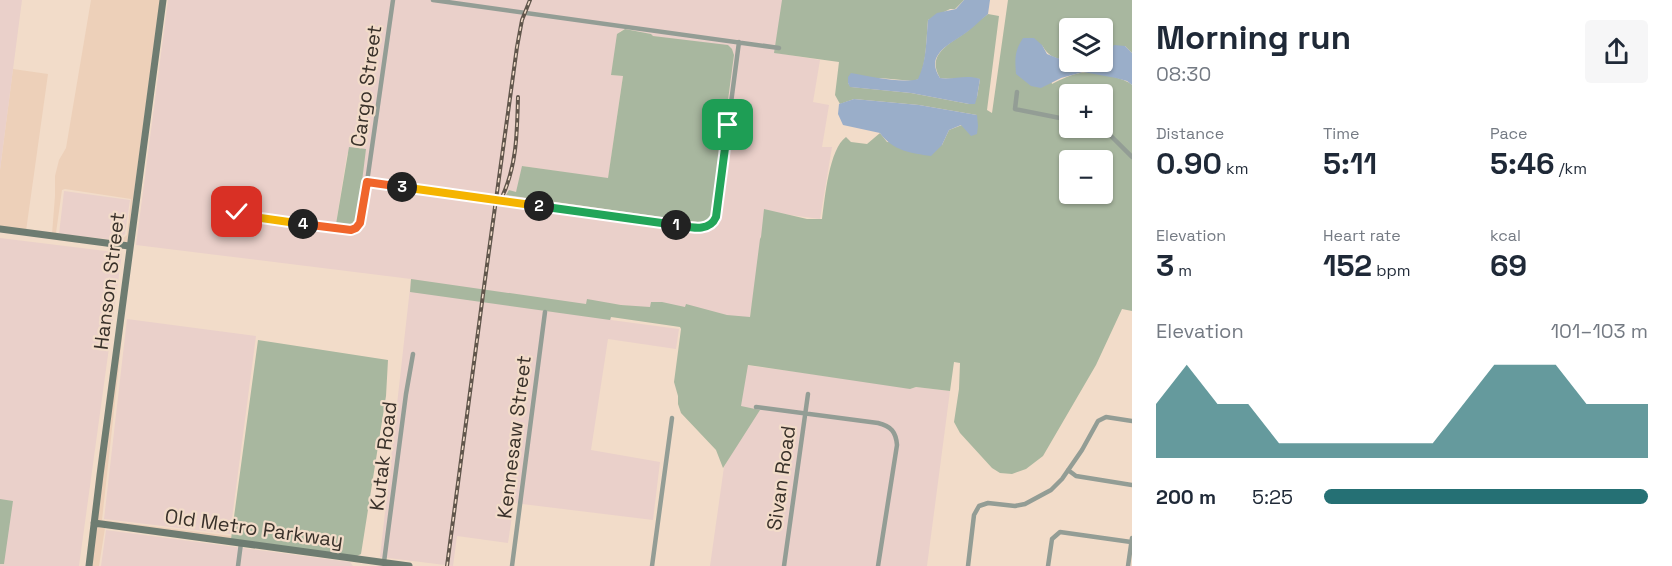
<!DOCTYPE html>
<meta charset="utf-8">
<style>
body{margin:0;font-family:"Space Grotesk",sans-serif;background:#f6f6f7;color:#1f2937;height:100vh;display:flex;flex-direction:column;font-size:22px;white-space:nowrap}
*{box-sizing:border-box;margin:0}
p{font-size:20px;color:#747a83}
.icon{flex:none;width:33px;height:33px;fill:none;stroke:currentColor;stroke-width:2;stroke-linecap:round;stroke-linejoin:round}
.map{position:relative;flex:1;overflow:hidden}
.details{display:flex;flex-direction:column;background:#fff;width:540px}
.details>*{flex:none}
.tools{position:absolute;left:1059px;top:18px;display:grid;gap:12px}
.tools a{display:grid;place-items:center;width:54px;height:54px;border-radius:6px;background:#fff;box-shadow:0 2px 4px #0004;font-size:30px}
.pin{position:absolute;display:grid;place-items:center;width:51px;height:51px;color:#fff;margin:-26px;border-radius:12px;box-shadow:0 3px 9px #0006}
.km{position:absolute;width:30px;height:30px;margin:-15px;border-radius:50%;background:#222;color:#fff;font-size:16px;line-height:30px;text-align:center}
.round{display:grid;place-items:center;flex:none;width:63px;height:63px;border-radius:6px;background:#f6f6f7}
.overview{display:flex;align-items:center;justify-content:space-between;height:102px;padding:0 24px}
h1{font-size:33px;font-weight:700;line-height:45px}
.figures{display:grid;grid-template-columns:repeat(3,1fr);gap:9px;height:102px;padding:6px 24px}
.figures div{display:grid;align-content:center}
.figures b{font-size:30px;font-weight:700}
.figures small{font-size:16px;font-weight:400}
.figures p{font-size:16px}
.chart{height:168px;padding:12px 24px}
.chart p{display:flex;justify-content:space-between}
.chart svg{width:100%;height:108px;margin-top:6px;fill:#257074;opacity:.7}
ul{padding:0 24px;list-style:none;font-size:20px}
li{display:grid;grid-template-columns:96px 72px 1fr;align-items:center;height:45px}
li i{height:15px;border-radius:8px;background:#257074}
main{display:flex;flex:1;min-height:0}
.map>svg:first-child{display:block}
.built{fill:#edd0b9}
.industrial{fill:#ead0ca;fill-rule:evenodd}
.green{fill:#a8b79f;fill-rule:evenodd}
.water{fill:#9aaec9}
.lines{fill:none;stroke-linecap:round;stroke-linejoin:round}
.street{stroke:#939d95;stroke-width:4.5}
.secondary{stroke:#6e7c71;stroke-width:7}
.rail-casing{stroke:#61564c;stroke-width:4}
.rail{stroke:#f2dcc9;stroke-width:1.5;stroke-dasharray:4.5;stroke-linecap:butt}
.split-1-casing{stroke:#fff;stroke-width:12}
.split-2-casing{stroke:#fff;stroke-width:12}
.split-3-casing{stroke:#fff;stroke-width:12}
.split-4-casing{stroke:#fff;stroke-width:12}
.split-5-casing{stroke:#fff;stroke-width:12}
.split-1{stroke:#22a559;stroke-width:8}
.split-2{stroke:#22a559;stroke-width:8}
.split-3{stroke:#f5b400;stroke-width:8}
.split-4{stroke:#f0652b;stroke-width:8}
.split-5{stroke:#f5b400;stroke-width:8}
.labels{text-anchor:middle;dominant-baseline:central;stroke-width:4.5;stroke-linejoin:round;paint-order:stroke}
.street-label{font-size:20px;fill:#39312a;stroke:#f2dcc9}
</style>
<main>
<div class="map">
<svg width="1132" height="566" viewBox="0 0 1132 566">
<rect width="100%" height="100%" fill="#f2dcc9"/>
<path class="built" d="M91 0H160L127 244 118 243 127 235 131 199 65 189 62 190 56 233 52 234 55 196V176L59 160 66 148Z
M13 69 48 74 26 231 0 227V170Z
M123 320H124L102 520 231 536V539L97 521Z
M97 525 105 528 99 566H92Z"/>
<path class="industrial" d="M0 0H22L0 170Z
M168 0H785L777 53 820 60 813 102 829 105 822 147H832L820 219 768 212 749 321 613 304 611 320 679 329 676 349 608 339 591 450 660 462 653 520 514 503 508 543 457 536 453 566 380 557 411 279 136 245ZM625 29 651 34 652 36 732 49 734 55 713 213 709 220 704 223 506 195 509 190 516 193 523 166 608 179 623 76 611 75 620 31ZM365 149 358 214 356 222 336 224 347 154Z
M64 191 130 200 125 234 117 240 59 234Z
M0 238 122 253 79 566H0Z
M127 319 256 336 230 534 104 519Z
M745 365 913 388 916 387 950 391 927 566H710L724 467 731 455Z
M106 530 350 562 353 566H101Z"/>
<path class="green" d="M782 0H964L955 9H950L928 20C926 40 927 61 919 79L913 81 880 78 848 83 851 87 911 93 969 104 977 97 980 79C965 77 953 80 940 78 926 55 949 44 965 33 970 30 972 26 976 23 980 20 984 17 988 14L999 16 987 110 992 113 1008 0H1132V53L1125 46 1107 57 1103 56 1102 28H1070L1069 61C1056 58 1049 58 1042 45L1052 84C1061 79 1070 75 1080 73 1092 71 1123 77 1132 85V311L1122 309 1096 365 1043 456 1026 469 1012 474 1000 473 992 468 960 433 954 422 959 389 960 363 954 362 950 391 916 387 910 389 748 365 741 406 760 410 723 468 716 450 681 413 678 404V396L674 382 681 329 680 327 611 317 610 320 410 292 411 279 586 304 587 299 621 305 650 307 651 302H662L685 307 686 304 727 315 750 317 760 239 761 237 764 209 807 219H822C825 198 829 149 846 137L851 142 867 144 880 133 887 142 942 145 949 130 962 125 977 115 919 105 854 99 840 104 835 95 839 62 774 53ZM1070 94H1102V128H1070ZM1070 160H1102V194H1070Z
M625 29 651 34 653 36 728 45 732 49 734 55 713 213 709 220 704 223 506 195 509 190 516 192 522 166 608 178 623 76 611 75 617 34Z
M349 147 366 149 358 214 356 222 352 227 336 224Z
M258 340 388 360 386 396 361 554 357 556 231 539Z
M0 499 13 501 4 564H0Z"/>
<path class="water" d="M964 0H990L988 14C980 20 974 27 967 32 951 44 924 54 940 78 953 80 967 74 980 79L977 97 975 104H969L911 93 850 87 848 83V77L851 73C869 76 903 84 918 79 927 61 926 39 928 20L937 13 956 9Z
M1023 38H1034L1042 45 1047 54 1057 58 1078 63 1083 62H1102L1103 56 1107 57 1114 45 1125 46 1132 53V85L1127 81 1116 78 1083 72 1061 78 1041 88 1031 86 1016 74C1015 59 1014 52 1023 38Z
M854 99 919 105 977 115 978 126 977 134 971 136 961 125 949 130 942 145 931 156C911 153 893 151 880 133L843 125 838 114 839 104Z"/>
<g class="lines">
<path class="street" d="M393 0 367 182 693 227 709 226 716 217 739 42
M433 0 779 48
M1017 92 1015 109 1070 120
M1099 128 1106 131 1132 157
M247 216 244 221H240L236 219 235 215 238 211 243 210 246 212 247 216 351 230 356 228 360 223 367 182
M756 407 878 423C891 426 896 432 897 445L878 566
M1068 470 1076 476 1132 485
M384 562 406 394 413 354
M238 566 241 543
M512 566 545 312
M652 566 672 418
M784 566 808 394
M968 566 974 515 979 506 988 503 1015 506 1025 504 1051 490 1062 479 1082 450 1098 421 1106 417 1132 421
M1048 566 1052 539 1060 532 1131 542
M1128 566 1132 538"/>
<path class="secondary" d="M0 229 129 246
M94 523 409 566
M89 566 100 475 163 0"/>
<g class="rail-casing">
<path id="rail" d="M502 197C517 165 517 132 518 97
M447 566 484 287 517 47 522 20 530 0"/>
</g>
<use href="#rail" class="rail"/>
</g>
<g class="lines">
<g class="split-1-casing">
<path id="split-1" d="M676 225C690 227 709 233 716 217L728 125"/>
</g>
<g class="split-2-casing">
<path id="split-2" d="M539 206 676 225"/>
</g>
<g class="split-3-casing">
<path id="split-3" d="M402 187 539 206"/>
</g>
<g class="split-4-casing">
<path id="split-4" d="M303 224 351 230 356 228 360 223 367 182 402 187"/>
</g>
<g class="split-5-casing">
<path id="split-5" d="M237 212 243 210 246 212 247 216 303 224"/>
</g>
<use href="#split-1" class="split-1"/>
<use href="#split-2" class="split-2"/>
<use href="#split-3" class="split-3"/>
<use href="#split-4" class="split-4"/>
<use href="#split-5" class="split-5"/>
</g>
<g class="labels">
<g class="street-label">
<text transform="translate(366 86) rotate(-82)">Cargo Street</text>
<text transform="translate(109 281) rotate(-83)">Hanson Street</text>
<text transform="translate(514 437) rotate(-83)">Kennesaw Street</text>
<text transform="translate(383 456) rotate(-83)">Kutak Road</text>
<text transform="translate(781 478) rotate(-82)">Sivan Road</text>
<text transform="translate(254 528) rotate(8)">Old Metro Parkway</text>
</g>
</g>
</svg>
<div class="tools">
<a><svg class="icon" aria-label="layers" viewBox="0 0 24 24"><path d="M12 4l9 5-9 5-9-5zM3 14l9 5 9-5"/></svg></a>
<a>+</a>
<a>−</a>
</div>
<div class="pin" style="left:728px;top:125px;background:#1e9e55"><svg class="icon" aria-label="arrive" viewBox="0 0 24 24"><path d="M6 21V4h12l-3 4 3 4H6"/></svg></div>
<div class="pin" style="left:237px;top:212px;background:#d93025"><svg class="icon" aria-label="check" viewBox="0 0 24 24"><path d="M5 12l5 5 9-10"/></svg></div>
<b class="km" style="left:676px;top:225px">1</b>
<b class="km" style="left:539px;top:206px">2</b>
<b class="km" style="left:402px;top:187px">3</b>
<b class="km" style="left:303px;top:224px">4</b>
</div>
<section class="details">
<div class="overview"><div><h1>Morning run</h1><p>08:30</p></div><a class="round"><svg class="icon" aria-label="share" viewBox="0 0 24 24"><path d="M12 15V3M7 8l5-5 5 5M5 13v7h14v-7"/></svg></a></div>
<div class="figures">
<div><p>Distance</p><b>0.90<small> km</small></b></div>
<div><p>Time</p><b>5:11</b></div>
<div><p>Pace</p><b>5:46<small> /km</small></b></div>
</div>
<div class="figures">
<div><p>Elevation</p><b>3<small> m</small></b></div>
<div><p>Heart rate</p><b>152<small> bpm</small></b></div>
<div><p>kcal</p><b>69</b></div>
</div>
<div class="chart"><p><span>Elevation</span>101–103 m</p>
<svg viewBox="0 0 160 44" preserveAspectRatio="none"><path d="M0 44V22L10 6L20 22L30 22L40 38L50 38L60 38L70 38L80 38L90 38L100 22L110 6L120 6L130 6L140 22L150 22L160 22V44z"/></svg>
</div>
<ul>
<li><b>200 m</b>5:25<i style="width:100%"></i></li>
</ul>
</section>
</main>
